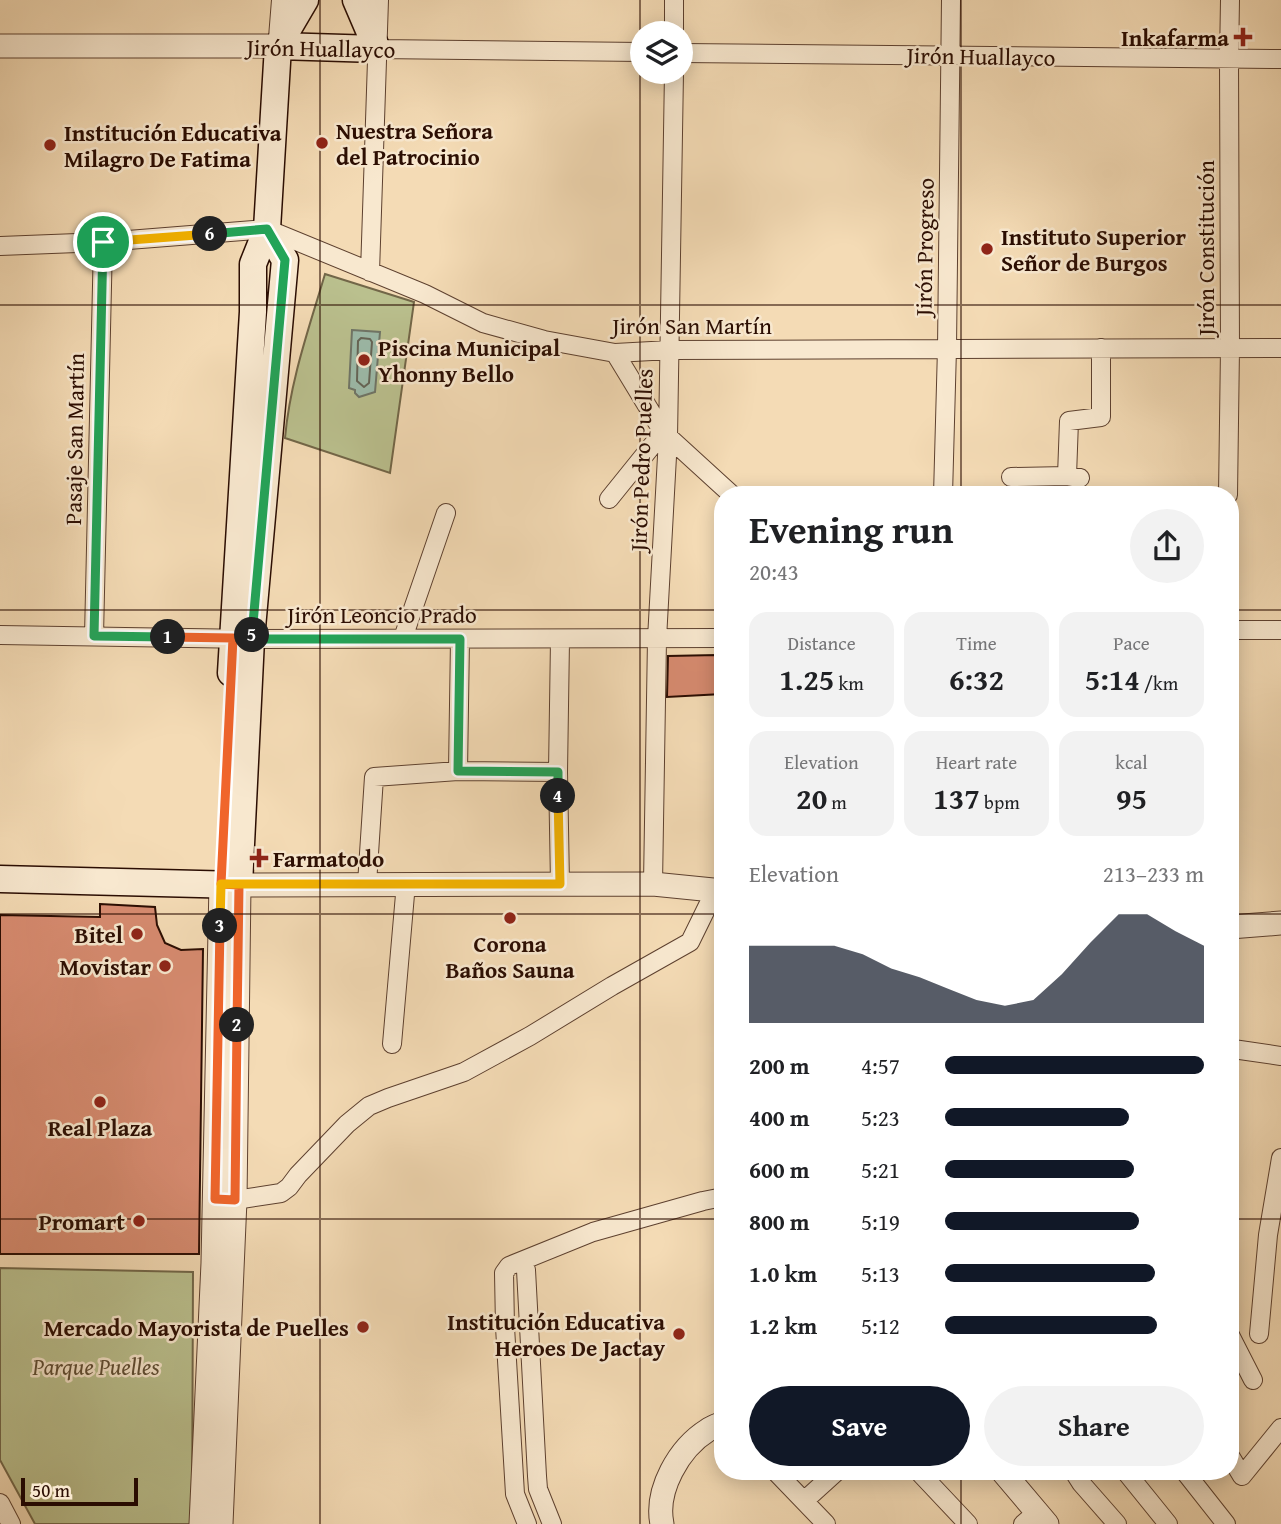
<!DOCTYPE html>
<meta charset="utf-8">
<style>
body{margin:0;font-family:"Gentium Book Plus",serif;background:#f2f2f2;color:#202124;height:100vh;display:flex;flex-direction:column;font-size:26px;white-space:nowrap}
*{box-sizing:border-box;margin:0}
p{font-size:23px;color:#757577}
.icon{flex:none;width:38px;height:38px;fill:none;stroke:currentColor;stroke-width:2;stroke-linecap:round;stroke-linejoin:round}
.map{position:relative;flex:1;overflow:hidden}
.sheet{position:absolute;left:714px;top:486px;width:525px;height:994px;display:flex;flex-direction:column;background:#fff;border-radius:28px;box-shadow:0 4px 18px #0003}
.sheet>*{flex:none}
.tools{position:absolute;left:630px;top:21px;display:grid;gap:14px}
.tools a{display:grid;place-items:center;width:63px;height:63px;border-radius:50%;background:#fff;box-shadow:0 4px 18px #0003;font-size:35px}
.scale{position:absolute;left:21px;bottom:18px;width:117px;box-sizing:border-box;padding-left:7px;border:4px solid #2b0d02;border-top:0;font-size:19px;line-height:24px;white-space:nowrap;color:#2b0d02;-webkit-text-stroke:5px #f8e8cf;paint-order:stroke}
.pin{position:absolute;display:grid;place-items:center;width:60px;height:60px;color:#fff;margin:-30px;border:4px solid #fff;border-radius:50%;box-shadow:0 2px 7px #0007}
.km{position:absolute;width:35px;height:35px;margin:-18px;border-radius:50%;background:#222;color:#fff;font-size:19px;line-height:35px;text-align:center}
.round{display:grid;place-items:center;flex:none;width:74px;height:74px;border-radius:37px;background:#f2f2f2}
.overview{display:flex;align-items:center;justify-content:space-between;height:119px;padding:0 35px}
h1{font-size:38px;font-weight:800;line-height:52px}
.stats{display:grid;grid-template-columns:repeat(3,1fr);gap:10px;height:119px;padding:7px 35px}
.stats div{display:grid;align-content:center;border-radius:18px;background:#f2f2f2;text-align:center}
.stats b{font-size:30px;font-weight:800}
.stats small{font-size:19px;font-weight:400}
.stats p{font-size:19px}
.chart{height:196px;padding:14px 35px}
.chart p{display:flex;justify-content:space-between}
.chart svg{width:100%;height:126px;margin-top:7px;fill:#111827;opacity:.7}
.cta{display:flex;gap:14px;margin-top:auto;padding:14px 35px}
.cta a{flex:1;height:80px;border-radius:42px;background:#111827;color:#fff;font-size:28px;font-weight:800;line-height:80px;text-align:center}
.cta a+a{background:#f2f2f2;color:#202124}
ul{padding:0 35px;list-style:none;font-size:23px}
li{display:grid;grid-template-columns:112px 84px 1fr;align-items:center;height:52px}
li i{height:18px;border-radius:9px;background:#111827}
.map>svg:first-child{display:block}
.green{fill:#bac08e;stroke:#726648;stroke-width:2}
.water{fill:#9cbbaa;stroke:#6f7567;stroke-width:2}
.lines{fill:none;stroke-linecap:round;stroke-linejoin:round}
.shore{stroke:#646456;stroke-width:2}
.building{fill:#d78b70;stroke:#2b0d02;stroke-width:2}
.minor-casing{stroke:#5d402f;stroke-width:20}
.tertiary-casing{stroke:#5d402f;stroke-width:25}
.secondary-casing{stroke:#2b0d02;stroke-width:29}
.minor{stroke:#f8e8cf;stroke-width:18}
.tertiary{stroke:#f8e8cf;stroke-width:23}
.secondary{stroke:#f8e8cf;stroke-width:26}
.split-1-casing{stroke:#fff;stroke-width:14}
.split-2-casing{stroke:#fff;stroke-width:14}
.split-3-casing{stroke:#fff;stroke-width:14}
.split-4-casing{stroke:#fff;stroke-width:14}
.split-5-casing{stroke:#fff;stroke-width:14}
.split-6-casing{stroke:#fff;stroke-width:14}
.split-7-casing{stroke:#fff;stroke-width:14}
.split-1{stroke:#22a559;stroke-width:9}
.split-2{stroke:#f0652b;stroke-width:9}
.split-3{stroke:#f0652b;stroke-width:9}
.split-4{stroke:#f5b400;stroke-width:9}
.split-5{stroke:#22a559;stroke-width:9}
.split-6{stroke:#22a559;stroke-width:9}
.split-7{stroke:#f5b400;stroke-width:9}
.grid{fill:none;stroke:#2b0d02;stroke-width:2;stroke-opacity:0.55}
.poi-dot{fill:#8f2418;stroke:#f8e8cf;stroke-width:2.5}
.labels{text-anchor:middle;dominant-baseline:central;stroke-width:5;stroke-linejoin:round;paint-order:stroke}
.poi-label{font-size:23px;font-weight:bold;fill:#2b0d02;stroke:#f8e8cf;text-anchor:end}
.street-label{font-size:23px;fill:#2b0d02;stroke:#f8e8cf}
.park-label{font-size:23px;font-style:italic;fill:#5d4c33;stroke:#f8e8cf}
</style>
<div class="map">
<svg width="1281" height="1524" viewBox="0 0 1281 1524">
<rect width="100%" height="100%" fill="#f4dbb5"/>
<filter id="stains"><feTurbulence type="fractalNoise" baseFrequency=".00286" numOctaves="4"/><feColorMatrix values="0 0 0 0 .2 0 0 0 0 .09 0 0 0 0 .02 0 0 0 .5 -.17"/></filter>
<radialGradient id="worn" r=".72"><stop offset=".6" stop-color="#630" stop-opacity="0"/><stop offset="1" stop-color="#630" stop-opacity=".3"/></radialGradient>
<path class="green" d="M325 274 414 302 390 473 285 438C290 381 309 328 325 274Z
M0 1268 193 1272 192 1524H35L0 1460Z"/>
<path class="water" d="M352 330 380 332 375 392 359 397 355 393V390L349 388Z"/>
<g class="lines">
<path class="shore" d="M361 338 370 339 372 342 369 383 364 387 357 381 358 341Z"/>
</g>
<path class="building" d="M717 655 722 694 667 697 668 656Z
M100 904 155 907 157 925 165 943 181 950 203 949 199 1254H0V915L100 917Z"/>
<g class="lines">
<g class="minor-casing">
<path id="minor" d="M674 33V0
M278 38 281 0
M377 49 642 52
M681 53 1281 59
M0 246 103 242 267 229 425 294 483 323 544 340 615 353 670 350 1281 348
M370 272 379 0
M615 353 663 432 732 495
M1067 476 1069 421 1101 417V348
M1011 477 1067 476 1080 478
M943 495 947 348 951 0
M1228 495 1230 348 1229 59 1230 0
M609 499 663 432
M1230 630H1281
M0 635 251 639 723 638
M94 636 103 242
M403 638 446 513
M458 771 460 639
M367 884 374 777 458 771 558 772
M560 884 558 772 560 640
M653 884 657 639 668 438 674 72
M392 1044 406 883
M1230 1047 1233 1049 1281 1056
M222 1199 235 1200 281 1193 289 1187 298 1175 347 1124 369 1106 388 1098 464 1072 530 1036 612 986 690 942 715 891
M522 1261 526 1270 537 1476 538 1489 552 1524
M1259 1334 1268 1235 1281 1158
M1230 1335 1253 1380
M1230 1456 1242 1476 1281 1428
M776 1472 826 1524
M919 1472 968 1524
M1074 1472 1081 1483 1117 1524
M1126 1472 1168 1524
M1185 1472 1226 1524
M804 1501 836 1472
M0 1503 11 1524
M527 1524 515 1494 505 1327 504 1273 509 1266 593 1232 703 1201 723 1197
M1023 1524 1037 1512"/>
</g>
<g class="tertiary-casing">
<path id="tertiary" d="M0 46H278
M1230 927 1281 923
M1003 1472 1047 1524
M201 1524 213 1263 221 884
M221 1524 235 1200 239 885 653 884 723 891
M662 1524C655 1490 679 1448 708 1430 712 1427 718 1425 723 1423"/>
</g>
<g class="secondary-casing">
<path id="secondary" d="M278 46 377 49 356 0
M231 673 253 312V264L267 229 278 46 305 0
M0 879 239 885 251 639 285 260 267 229"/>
</g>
<use href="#minor" class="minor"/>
<use href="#tertiary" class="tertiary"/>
<use href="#secondary" class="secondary"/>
</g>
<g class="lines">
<g class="split-1-casing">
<path id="split-1" d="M103 242 94 636 168 637"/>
</g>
<g class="split-2-casing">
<path id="split-2" d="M168 637 233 638 221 884 239 885 237 1025"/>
</g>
<g class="split-3-casing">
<path id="split-3" d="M220 926 215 1199 235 1200 237 1025"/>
</g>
<g class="split-4-casing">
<path id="split-4" d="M220 926 221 884H560L558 796"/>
</g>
<g class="split-5-casing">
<path id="split-5" d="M252 635 251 639H460L458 771 558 772V796"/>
</g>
<g class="split-6-casing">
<path id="split-6" d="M210 234 267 229 285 260 252 635"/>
</g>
<g class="split-7-casing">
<path id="split-7" d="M103 242 210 234"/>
</g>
<use href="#split-1" class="split-1"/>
<use href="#split-2" class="split-2"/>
<use href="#split-3" class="split-3"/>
<use href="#split-4" class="split-4"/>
<use href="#split-5" class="split-5"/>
<use href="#split-6" class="split-6"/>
<use href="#split-7" class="split-7"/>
</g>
<path class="grid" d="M320 0V1524M640 0V1524M961 0V495M0 305H1281M0 610H723M1230 610H1281M0 914H723M1230 914H1281M0 1219H723M1230 1219H1281M961 1472V1524"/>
<g class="poi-dot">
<path d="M1239.5 26.5h7v7h7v7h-7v7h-7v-7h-7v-7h7z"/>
<circle cx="322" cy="143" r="7"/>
<circle cx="50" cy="145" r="7"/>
<circle cx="987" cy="249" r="7"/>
<circle cx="364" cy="360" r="7"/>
<path d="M255.5 847.5h7v7h7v7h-7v7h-7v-7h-7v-7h7z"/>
<circle cx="510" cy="918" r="7"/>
<circle cx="137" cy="934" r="7"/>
<circle cx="165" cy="966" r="7"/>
<circle cx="100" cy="1102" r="7"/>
<circle cx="139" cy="1221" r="7"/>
<circle cx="363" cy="1327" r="7"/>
<circle cx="679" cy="1334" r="7"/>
</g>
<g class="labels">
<g class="poi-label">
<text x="1229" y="37">Inkafarma</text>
<text x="336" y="130" text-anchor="start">Nuestra Señora<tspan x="336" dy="26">del Patrocinio</tspan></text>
<text x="64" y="132" text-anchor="start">Institución Educativa<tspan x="64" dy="26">Milagro De Fatima</tspan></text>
<text x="1001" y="236" text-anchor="start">Instituto Superior<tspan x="1001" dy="26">Señor de Burgos</tspan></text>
<text x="378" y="347" text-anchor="start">Piscina Municipal<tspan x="378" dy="26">Yhonny Bello</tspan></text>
<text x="273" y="858" text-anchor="start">Farmatodo</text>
<text x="123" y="934">Bitel</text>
<text x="510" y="943" text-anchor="middle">Corona<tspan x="510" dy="26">Baños Sauna</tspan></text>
<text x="151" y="966">Movistar</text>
<text x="100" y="1127" text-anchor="middle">Real Plaza</text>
<text x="125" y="1221">Promart</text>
<text x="665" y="1321">Institución Educativa<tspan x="665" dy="26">Heroes De Jactay</tspan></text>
<text x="349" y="1327">Mercado Mayorista de Puelles</text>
</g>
<g class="street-label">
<text transform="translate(321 48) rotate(1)">Jirón Huallayco</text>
<text transform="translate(981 56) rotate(1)">Jirón Huallayco</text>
<text transform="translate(924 247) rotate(-89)">Jirón Progreso</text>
<text transform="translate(1205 248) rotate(-90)">Jirón Constitución</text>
<text x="692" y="325">Jirón San Martín</text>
<text transform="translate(74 439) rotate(-89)">Pasaje San Martín</text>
<text transform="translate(641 460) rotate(-88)">Jirón Pedro Puelles</text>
<text x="382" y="614">Jirón Leoncio Prado</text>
</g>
<g class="park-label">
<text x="96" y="1366">Parque Puelles</text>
</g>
</g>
<rect width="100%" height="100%" filter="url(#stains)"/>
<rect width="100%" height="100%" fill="url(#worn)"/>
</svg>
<div class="tools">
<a><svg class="icon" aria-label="layers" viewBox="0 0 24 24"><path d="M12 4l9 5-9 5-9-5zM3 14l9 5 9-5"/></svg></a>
</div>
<div class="scale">50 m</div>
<div class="pin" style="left:103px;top:242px;background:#1e9e55"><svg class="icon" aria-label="arrive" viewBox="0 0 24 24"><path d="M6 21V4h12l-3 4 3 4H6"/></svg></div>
<b class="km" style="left:168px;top:637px">1</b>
<b class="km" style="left:237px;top:1025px">2</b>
<b class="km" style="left:220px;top:926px">3</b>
<b class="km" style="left:558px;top:796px">4</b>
<b class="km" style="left:252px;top:635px">5</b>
<b class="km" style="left:210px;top:234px">6</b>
<section class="sheet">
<div class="overview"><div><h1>Evening run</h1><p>20:43</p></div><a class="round"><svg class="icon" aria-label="share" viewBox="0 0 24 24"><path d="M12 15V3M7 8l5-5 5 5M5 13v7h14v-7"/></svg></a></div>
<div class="stats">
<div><p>Distance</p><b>1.25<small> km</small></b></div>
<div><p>Time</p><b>6:32</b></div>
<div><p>Pace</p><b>5:14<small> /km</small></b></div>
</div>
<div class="stats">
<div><p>Elevation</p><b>20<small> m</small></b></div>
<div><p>Heart rate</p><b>137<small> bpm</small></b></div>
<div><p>kcal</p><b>95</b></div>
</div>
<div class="chart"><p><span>Elevation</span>213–233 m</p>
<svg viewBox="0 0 160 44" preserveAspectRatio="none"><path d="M0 44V17L10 17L20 17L30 17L40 20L50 25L60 28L70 32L80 36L90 38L100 36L110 27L120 16L130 6L140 6L150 12L160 17V44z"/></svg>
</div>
<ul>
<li><b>200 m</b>4:57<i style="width:100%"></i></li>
<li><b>400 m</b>5:23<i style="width:71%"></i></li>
<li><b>600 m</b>5:21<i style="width:73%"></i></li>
<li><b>800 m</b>5:19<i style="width:75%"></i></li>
<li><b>1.0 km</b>5:13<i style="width:81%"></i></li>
<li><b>1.2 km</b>5:12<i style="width:82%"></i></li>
</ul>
<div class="cta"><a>Save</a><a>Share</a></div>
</section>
</div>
